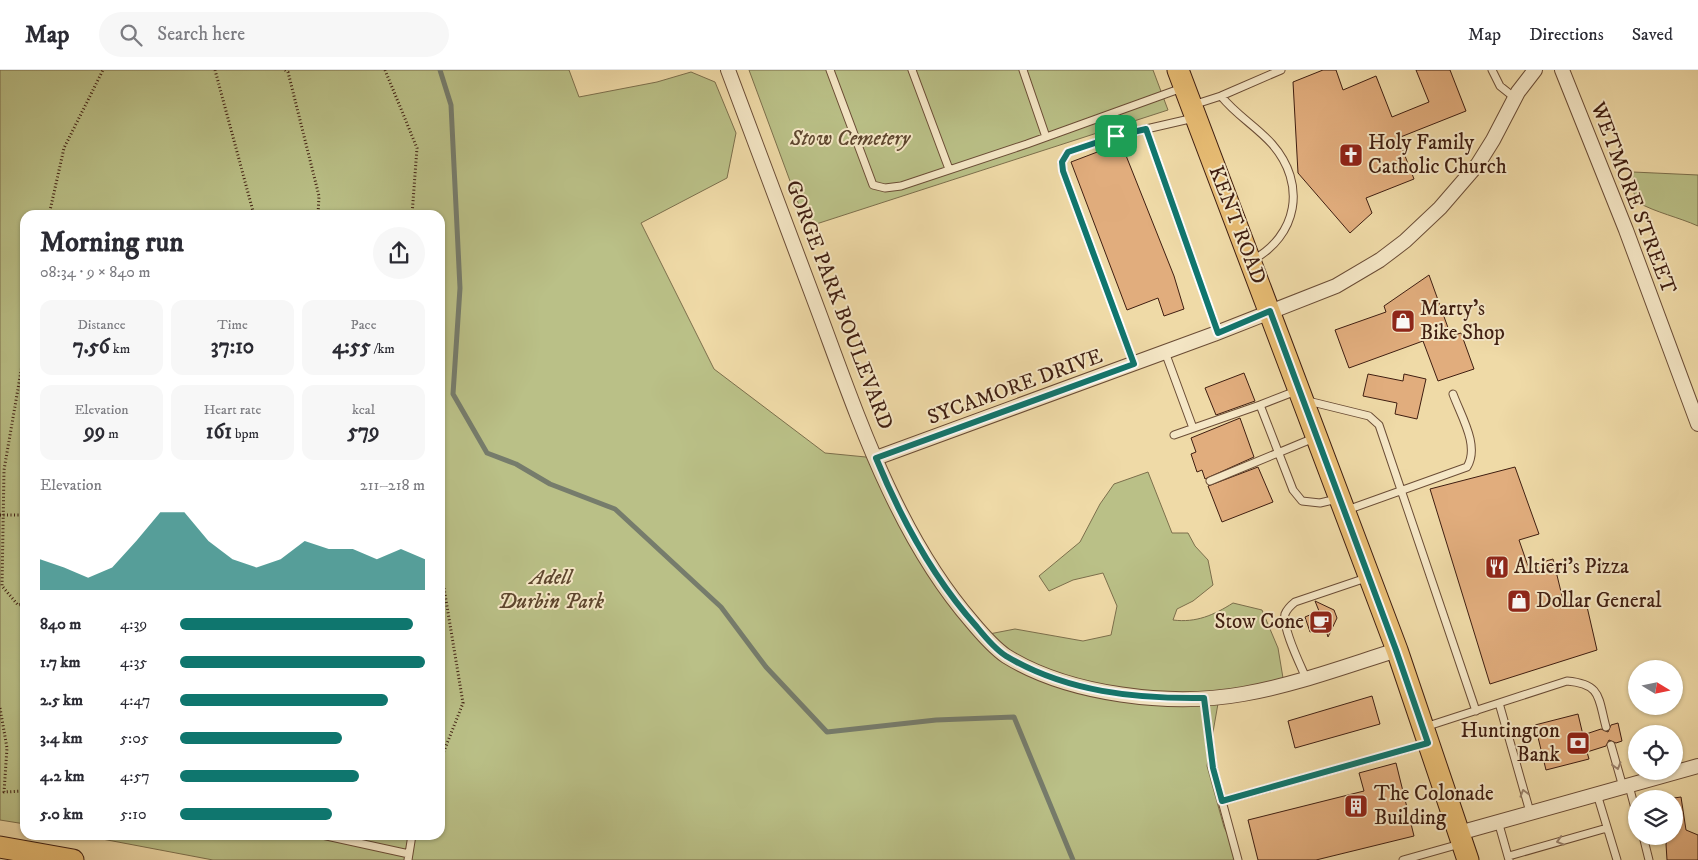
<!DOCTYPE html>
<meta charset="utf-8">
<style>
body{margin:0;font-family:"IM FELL DW Pica",serif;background:#f7f7f7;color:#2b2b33;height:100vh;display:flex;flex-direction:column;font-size:19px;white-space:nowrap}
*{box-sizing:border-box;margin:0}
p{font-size:16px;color:#7c7c81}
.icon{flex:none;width:28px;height:28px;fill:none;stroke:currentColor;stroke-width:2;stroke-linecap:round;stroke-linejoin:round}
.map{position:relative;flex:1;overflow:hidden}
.drawer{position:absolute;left:20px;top:140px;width:425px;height:630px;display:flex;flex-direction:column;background:#fff;border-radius:15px;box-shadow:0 1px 4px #0004}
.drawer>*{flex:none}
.needle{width:32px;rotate:100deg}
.tools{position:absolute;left:1628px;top:590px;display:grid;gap:10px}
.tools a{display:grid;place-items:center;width:55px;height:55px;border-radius:50%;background:#fff;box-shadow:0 1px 4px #0004;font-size:25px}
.pin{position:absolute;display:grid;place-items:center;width:42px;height:42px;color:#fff;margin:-21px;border-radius:10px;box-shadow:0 2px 8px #0006}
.round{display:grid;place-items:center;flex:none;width:52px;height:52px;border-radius:26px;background:#f7f7f7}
.headline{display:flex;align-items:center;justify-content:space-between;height:85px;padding:0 20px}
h1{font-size:28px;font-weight:700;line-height:38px}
.metrics{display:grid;grid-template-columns:repeat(3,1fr);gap:8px;height:85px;padding:5px 20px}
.metrics div{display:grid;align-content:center;border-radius:12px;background:#f7f7f7;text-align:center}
.metrics b{font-size:21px;font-weight:700}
.metrics small{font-size:14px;font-weight:400}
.metrics p{font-size:14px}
.chart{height:140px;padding:10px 20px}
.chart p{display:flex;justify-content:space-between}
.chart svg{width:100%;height:90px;margin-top:5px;fill:#0f766e;opacity:.7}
ul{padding:0 20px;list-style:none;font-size:16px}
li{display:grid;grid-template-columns:80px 60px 1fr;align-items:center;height:38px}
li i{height:12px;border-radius:6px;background:#0f766e}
header{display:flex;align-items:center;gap:30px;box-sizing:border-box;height:70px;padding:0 25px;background:#fff;border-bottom:1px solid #e1e1e2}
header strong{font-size:24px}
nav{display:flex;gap:28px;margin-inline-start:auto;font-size:18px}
.search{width:350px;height:45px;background:#f7f7f7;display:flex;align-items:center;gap:12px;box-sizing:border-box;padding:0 18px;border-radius:28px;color:#7c7c81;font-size:19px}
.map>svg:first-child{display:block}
.green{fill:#bac087;stroke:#7c6f4c}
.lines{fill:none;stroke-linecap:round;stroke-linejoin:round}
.stream{stroke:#767c6c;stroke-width:5}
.building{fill:#e1ad7d;stroke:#3f1e11}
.lane-casing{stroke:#6b4d36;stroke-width:9}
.street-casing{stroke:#6b4d36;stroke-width:16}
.primary-casing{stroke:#3f1e11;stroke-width:23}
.path{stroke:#3f1e11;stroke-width:3;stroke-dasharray:1 2.5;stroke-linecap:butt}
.lane{stroke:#f5e7c6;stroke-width:7}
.street{stroke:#f5e7c6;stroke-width:14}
.primary{stroke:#e8bd74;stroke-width:21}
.oneway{stroke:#9a826c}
.route-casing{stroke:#fff;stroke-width:10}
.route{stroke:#0f766e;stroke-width:6}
.labels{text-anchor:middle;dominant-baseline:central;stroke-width:4;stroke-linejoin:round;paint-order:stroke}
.park-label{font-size:21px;font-style:italic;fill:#5e462e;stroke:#f5e7c6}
.poi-label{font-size:21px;fill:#3f1e11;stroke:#f5e7c6;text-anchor:start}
.street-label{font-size:21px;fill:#3f1e11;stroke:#f5e7c6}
</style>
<header>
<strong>Map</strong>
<div class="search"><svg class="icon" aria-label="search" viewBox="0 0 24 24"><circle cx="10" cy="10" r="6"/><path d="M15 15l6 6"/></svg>Search here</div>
<nav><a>Map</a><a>Directions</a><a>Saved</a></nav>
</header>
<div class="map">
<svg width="1698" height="790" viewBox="0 0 1698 790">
<rect width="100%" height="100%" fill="#efdaa7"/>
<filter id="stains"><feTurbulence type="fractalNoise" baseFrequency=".004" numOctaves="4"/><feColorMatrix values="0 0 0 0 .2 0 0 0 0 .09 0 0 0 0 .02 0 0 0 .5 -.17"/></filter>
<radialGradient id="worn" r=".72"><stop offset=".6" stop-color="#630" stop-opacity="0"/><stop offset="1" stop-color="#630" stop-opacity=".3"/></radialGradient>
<path class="green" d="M0 0H569L579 27 657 12 691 2 715 12 736 63 727 108 641 153 714 299 825 383 876 388 903 447 984 565 1015 559 1083 571 1111 565 1117 536 1103 503 1073 510 1049 521 1039 506 1080 472 1100 434 1114 414 1148 402 1172 463H1188L1195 476 1208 490 1213 515 1193 531 1177 539 1173 550C1196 553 1214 545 1233 533L1262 540 1278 578 1284 614 1219 628 1207 696 1224 757 1240 790H213L81 765H440V145H25V754L0 750Z
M749 0H1153L1168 40 807 157Z
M1633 102 1698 105V156C1678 147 1657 143 1637 132L1632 117Z"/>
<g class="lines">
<path class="stream" d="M440 0 451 35 460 218 453 324 487 383 516 394 550 414 615 439 721 537 766 597 827 662 936 650 1014 647 1073 790"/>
</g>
<path class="building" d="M1323 0H1336L1343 20 1376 6 1392 47 1429 32 1416 0H1450L1466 41 1398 68 1414 109 1366 128 1372 143 1350 163 1298 103 1293 12Z
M1121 73 1174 206 1184 239 1164 246 1158 228 1127 240 1071 92Z
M1429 205 1451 266 1461 263 1474 299 1438 311 1423 271 1349 298 1335 260 1386 242 1384 236Z
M1244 303 1255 331 1216 345 1205 318Z
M1368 304 1403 311 1404 304 1426 309 1417 349 1395 344 1397 333 1363 326Z
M1240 348 1254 387 1205 409 1202 400 1197 402 1191 384 1196 382 1191 368Z
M1258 397 1273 432 1222 452 1208 416Z
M1515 397 1539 464 1519 470 1528 496 1553 489 1564 534 1585 528 1597 580 1490 614 1430 419Z
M1315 531 1334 540 1337 548 1328 567 1325 557 1310 562 1305 547 1319 541Z
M1372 626 1380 654 1295 678 1288 651Z
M1578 644 1583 665 1601 659 1608 662 1611 655 1618 653 1622 671 1616 673 1609 670 1606 676 1587 682 1589 689 1546 700 1535 655Z
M1396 693 1414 766 1316 790H1258L1248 750 1364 721 1359 703Z
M1681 727 1686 760 1698 765V790H1667L1666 774 1669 766H1674V728Z"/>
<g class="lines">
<g class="lane-casing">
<path id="lane" d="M830 0 873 115 885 118 901 116 1027 74 1182 18
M912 0 949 99
M1023 0 1046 67
M1492 0 1500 16 1515 28
M1221 26C1236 45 1256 56 1272 74 1307 114 1298 166 1251 191
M1193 35 1221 26 1281 0
M1146 59 1218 263
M1165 282 1193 358
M1134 294 1063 101 1062 92 1068 82 1116 66 1194 48
M1308 331 1369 346 1379 355 1476 641
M1260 335 1296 321
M1174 365 1260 335 1293 420 1302 431 1320 433 1337 429
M1210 411 1314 368
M1347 440 1467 397C1480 376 1461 346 1453 324
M1306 608C1300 594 1282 558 1285 544 1287 539 1290 536 1295 532L1366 508
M1204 628 1213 698 1238 790
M1425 657 1499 633
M1611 675 1623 717
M1629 716 1636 742
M1597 724 1617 790
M1222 731 1425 674
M1530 742 1499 633 1567 611C1602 614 1598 628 1606 657
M1498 751 1509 790
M322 765 409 784
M1643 766 1649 790
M1509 786 1607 758
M408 790 412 765
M1403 790 1460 774"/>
</g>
<g class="street-casing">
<path id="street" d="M728 0C756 75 784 149 812 224 854 335 893 461 972 552 982 564 993 577 1006 586 1069 625 1171 637 1243 624 1295 615 1346 596 1397 580
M1562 0 1626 160 1698 354
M876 388 1214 264 1336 216 1380 190 1405 171 1440 138 1478 94 1493 70 1518 22 1535 0
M1459 763 1698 696"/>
</g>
<g class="primary-casing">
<path id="primary" d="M1178 0 1397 580 1468 790
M0 777 73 790"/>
</g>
<path class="path" d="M215 0 254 145
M285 0 288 2 319 126 318 145
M385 0 417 78 412 145
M49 145 64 78 103 0
M25 278 4 400 2 516 18 535 25 534
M440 339V360
M0 445H25
M440 494 463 633 440 691
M0 638 7 678 4 722 25 721
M253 765H257"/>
<use href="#lane" class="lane"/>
<use href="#street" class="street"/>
<use href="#primary" class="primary"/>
</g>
<defs><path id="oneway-chevron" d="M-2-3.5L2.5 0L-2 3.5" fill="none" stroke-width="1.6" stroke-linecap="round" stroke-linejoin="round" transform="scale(1.25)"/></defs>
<g class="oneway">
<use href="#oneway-chevron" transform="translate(1617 696) rotate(73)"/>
<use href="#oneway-chevron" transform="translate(1524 723) rotate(-106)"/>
<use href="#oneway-chevron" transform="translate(1560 771) rotate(164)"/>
</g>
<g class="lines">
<g class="route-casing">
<path id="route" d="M1146 59 1218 263 1270 241 1396 580 1428 673 1222 731 1213 698 1204 628C1136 629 1066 622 1006 586 995 579 985 567 977 557 933 508 901 449 876 388L1134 294 1063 101 1062 92 1068 82 1116 66Z"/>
</g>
<use href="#route" class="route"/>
</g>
<defs>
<g id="church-square" transform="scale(1.25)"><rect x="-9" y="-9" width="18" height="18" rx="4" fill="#8f2418" stroke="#f5e7c6"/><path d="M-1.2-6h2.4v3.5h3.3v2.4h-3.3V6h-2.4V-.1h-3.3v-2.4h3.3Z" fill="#fff"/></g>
<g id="shop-square" transform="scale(1.25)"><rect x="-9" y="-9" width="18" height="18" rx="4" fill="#8f2418" stroke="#f5e7c6"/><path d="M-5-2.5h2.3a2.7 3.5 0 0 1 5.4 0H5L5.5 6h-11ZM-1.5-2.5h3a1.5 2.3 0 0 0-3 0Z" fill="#fff"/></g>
<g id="restaurant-square" transform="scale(1.25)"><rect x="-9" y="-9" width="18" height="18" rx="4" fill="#8f2418" stroke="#f5e7c6"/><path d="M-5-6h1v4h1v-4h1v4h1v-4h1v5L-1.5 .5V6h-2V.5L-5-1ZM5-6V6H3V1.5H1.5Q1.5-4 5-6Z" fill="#fff"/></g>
<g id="cafe-square" transform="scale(1.25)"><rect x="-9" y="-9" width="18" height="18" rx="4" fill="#8f2418" stroke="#f5e7c6"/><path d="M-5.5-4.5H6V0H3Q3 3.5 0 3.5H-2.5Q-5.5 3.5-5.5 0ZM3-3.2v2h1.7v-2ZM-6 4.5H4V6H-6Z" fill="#fff"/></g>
<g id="bank-square" transform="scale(1.25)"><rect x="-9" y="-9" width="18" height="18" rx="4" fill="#8f2418" stroke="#f5e7c6"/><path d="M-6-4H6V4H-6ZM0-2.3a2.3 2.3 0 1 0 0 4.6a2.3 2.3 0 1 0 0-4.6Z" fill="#fff"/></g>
<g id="building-square" transform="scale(1.25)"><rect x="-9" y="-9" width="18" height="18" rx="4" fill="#8f2418" stroke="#f5e7c6"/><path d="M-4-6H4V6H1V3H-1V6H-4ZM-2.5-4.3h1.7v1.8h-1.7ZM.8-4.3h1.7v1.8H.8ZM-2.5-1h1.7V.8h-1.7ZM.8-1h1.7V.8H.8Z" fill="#fff"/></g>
</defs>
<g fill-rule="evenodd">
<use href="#church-square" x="1351" y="85"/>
<use href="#shop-square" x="1403" y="251"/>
<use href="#restaurant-square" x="1497" y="497"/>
<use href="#shop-square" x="1519" y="531"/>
<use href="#cafe-square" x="1321" y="552"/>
<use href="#bank-square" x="1578" y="673"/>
<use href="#building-square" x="1356" y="736"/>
</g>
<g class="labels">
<g class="park-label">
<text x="850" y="69">Stow Cemetery</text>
<text x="551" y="508">Adell<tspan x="551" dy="24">Durbin Park</tspan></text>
</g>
<g class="poi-label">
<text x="1368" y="73">Holy Family<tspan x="1368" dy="24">Catholic Church</tspan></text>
<text x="1420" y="239">Marty's<tspan x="1420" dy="24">Bike Shop</tspan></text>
<text x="1514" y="497">Altieri's Pizza</text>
<text x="1536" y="531">Dollar General</text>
<text x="1304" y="552" text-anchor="end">Stow Cone</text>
<text x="1560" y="661" text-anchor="end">Huntington<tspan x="1560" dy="24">Bank</tspan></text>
<text x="1374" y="724">The Colonade<tspan x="1374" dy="24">Building</tspan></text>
</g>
<g class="street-label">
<text transform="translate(1633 128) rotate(69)">WETMORE STREET</text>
<text transform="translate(1237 155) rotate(69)">KENT ROAD</text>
<text transform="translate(839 235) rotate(69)">GORGE PARK BOULEVARD</text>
<text transform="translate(1015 317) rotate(-20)">SYCAMORE DRIVE</text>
</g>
</g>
<rect width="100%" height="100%" filter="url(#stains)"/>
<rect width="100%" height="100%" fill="url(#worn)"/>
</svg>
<div class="tools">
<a><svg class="needle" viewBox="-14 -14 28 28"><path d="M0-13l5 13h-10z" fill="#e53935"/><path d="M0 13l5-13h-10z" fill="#7c7c81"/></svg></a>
<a><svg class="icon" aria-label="locate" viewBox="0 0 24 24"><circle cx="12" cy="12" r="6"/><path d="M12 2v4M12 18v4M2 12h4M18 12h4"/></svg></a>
<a><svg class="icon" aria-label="layers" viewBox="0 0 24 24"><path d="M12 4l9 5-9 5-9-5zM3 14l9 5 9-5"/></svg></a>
</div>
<div class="pin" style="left:1116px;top:66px;background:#1e9e55"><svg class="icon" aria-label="arrive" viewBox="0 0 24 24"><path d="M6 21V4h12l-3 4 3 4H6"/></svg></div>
<section class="drawer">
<div class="headline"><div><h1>Morning run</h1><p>08:34 · 9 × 840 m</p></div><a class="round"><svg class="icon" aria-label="share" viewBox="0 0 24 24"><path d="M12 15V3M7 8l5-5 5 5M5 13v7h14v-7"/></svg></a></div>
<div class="metrics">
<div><p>Distance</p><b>7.56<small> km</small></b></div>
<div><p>Time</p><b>37:10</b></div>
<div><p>Pace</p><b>4:55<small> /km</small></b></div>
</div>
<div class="metrics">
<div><p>Elevation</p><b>99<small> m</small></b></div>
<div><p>Heart rate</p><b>161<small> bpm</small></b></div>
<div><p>kcal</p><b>579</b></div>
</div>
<div class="chart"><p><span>Elevation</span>211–218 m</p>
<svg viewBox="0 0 160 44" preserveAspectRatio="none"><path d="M0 44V29L10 33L20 38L30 33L40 20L50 6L60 6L70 20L80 29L90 33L100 29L110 20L120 24L130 24L140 29L150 24L160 29V44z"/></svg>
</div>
<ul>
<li><b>840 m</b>4:39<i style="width:95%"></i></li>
<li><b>1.7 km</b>4:35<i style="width:100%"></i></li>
<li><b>2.5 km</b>4:47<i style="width:85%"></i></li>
<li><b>3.4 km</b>5:05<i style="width:66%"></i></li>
<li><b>4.2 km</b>4:57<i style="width:73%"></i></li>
<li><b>5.0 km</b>5:10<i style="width:62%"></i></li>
</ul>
</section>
</div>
